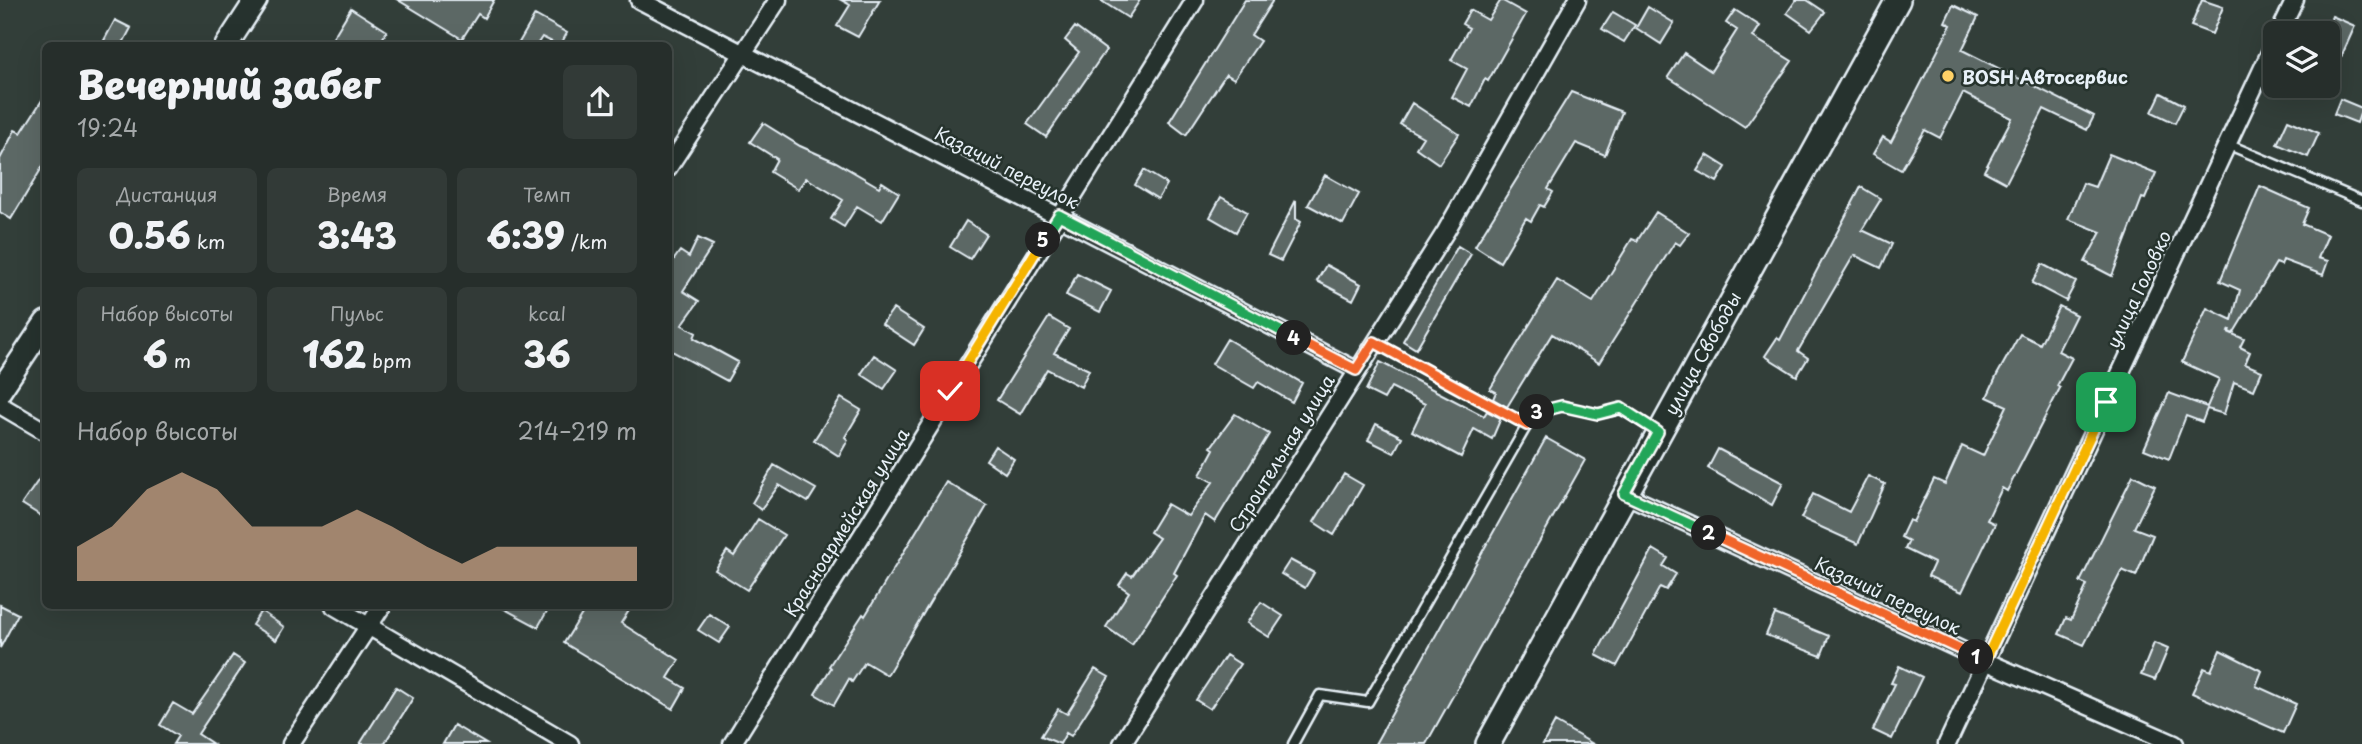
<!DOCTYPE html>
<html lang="ru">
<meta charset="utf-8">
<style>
body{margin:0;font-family:"Playpen Sans",sans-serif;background:#323a37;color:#f1f3f6;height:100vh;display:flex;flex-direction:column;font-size:26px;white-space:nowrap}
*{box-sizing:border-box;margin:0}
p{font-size:23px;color:#a4a8a9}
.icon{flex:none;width:38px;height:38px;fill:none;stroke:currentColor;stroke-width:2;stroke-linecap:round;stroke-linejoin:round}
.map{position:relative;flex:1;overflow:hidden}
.drawer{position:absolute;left:42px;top:42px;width:630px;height:567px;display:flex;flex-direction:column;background:#262e2b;border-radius:10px;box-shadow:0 7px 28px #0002,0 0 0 2px #424a47}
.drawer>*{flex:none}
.tools{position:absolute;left:2263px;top:21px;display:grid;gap:14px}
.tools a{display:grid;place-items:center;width:77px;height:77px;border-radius:10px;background:#262e2b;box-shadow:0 7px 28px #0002,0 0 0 2px #424a47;font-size:35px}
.pin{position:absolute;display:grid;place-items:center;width:60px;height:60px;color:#fff;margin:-30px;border-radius:14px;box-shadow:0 4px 10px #0006}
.km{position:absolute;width:35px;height:35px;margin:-18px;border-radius:50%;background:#222;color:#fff;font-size:19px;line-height:35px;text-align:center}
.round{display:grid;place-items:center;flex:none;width:74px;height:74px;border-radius:10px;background:#323a37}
.overview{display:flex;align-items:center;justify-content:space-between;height:119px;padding:0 35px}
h1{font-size:38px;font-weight:800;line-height:52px}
.metrics{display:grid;grid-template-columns:repeat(3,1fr);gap:10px;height:119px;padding:7px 35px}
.metrics div{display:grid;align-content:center;border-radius:10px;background:#323a37;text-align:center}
.metrics b{font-size:35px;font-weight:800}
.metrics small{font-size:19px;font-weight:400}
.metrics p{font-size:19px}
.chart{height:196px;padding:14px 35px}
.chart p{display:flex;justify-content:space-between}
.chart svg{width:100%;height:126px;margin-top:7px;fill:#d6ab8b;opacity:.7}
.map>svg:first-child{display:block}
.building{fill:#5c6865;stroke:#e8f1f8;stroke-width:2}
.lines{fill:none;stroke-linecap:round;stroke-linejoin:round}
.service-casing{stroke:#e8f1f8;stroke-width:13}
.minor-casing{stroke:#e8f1f8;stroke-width:21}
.tertiary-casing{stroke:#e8f1f8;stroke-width:26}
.secondary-casing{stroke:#e8f1f8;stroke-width:28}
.service{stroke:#26332d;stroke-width:8}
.minor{stroke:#26332d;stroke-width:16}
.tertiary{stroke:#26332d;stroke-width:21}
.secondary{stroke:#26332d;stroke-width:23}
.split-1-casing{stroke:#fff;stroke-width:14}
.split-2-casing{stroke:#fff;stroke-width:14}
.split-3-casing{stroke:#fff;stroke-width:14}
.split-4-casing{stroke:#fff;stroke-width:14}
.split-5-casing{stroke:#fff;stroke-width:14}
.split-6-casing{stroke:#fff;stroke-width:14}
.split-1{stroke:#f5b400;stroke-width:9}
.split-2{stroke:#f0652b;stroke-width:9}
.split-3{stroke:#22a559;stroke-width:9}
.split-4{stroke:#f0652b;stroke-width:9}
.split-5{stroke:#22a559;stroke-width:9}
.split-6{stroke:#f5b400;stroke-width:9}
.poi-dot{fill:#ffd166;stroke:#26332d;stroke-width:2.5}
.labels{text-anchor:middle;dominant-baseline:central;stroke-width:5;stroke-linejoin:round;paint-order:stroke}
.poi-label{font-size:18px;font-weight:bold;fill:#e8f1f8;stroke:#26332d;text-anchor:start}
.street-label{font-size:18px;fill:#e8f1f8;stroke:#26332d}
</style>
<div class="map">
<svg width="2362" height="744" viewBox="0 0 2362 744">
<rect width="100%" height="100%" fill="#323e39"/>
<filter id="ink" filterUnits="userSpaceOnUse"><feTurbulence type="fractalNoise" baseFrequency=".0143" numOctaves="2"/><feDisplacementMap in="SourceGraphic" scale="14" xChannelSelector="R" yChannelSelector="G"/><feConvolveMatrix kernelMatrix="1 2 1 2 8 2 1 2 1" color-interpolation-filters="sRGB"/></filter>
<g filter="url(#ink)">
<path class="building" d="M398 0H494L484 18 478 14 462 39Z
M841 0H880L858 37 837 26 850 5Z
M1100 0H1140L1128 18Z
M1245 0H1273L1251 35 1260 41 1234 79 1226 74 1186 135 1169 122Z
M1501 0 1526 14 1488 81 1485 79 1471 107 1452 97 1467 69 1451 60 1469 28 1462 24 1470 10 1488 20Z
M1796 0H1807L1825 12 1811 30 1787 13Z
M2202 0 2223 7 2212 34 2191 26Z
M1953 5 1978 17 1962 50 2094 116 2087 130 2044 109 2006 183 1984 171 2012 118 1963 93 1940 138 1925 130 1901 170 1873 154 1883 137 1891 142 1951 25 1945 22Z
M1648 7 1674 23 1661 44 1636 28Z
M351 8 387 31 378 46H328Z
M1735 10 1760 26 1753 37 1792 61 1745 127 1668 77 1684 53 1711 71 1737 30 1726 23Z
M1613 12 1635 25 1624 42 1602 29Z
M535 15 567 33 560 46 542 37 536 46H517Z
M2332 16 2355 26 2328 86V33H2325Z
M115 20 131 28 122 45 101 46Z
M1075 27 1106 50 1046 137 1027 124 1079 52 1065 40Z
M1571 92 1622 112 1605 155 1576 143 1548 189 1553 192 1544 207 1540 205 1531 221 1526 218 1500 262 1475 246Z
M2161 93 2184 105 2175 123 2152 112Z
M46 94V161L11 219 0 212V159L15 130 21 133Z
M2340 99 2362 108 2357 123 2334 114Z
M1412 103 1459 134 1439 164 1416 148 1423 137 1400 124Z
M2288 120 2319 133 2308 157 2277 144Z
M763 123 800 146 836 162 879 187 882 182 899 193 882 221 857 206 844 227 831 219 843 200 806 178 798 189 770 172 777 159 750 142Z
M2109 154 2156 173 2145 199 2142 198 2112 276 2085 262 2101 232 2068 219 2083 183 2095 187Z
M1707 155 1726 167 1717 182 1697 171Z
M1144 170 1167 184 1158 199 1135 185Z
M1325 175 1359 194 1343 224 1308 205Z
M2260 186 2309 208 2302 224 2328 235 2318 258 2328 261 2323 275 2283 260 2281 265 2276 263 2233 334 2229 332 2230 329 2228 332 2244 339 2240 347 2250 352 2245 364 2262 371 2254 390 2234 382 2224 414 2207 409 2202 422 2186 416 2169 459 2144 449 2169 393 2207 407 2219 379 2182 362 2207 308 2232 320 2240 290 2220 281Z
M1861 187 1881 199 1862 230 1892 244 1881 268 1854 255 1798 351 1808 358 1797 376 1765 356 1777 338 1780 340Z
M1221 197 1247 212 1236 232 1210 217Z
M1296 200V219L1301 222 1281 261 1268 255Z
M1656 212 1689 233 1680 245 1675 242 1599 363 1552 334 1507 407 1493 399 1496 392 1490 389 1557 280 1593 302 1632 239 1637 241Z
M966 221 986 234 970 259 950 247Z
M698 238 713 245 683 291 699 301 682 325 696 333 694 338 738 362 727 381 668 349V268L680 251 689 257Z
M1458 246 1471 254 1416 349 1403 341Z
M2042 264 2076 282 2066 301 2032 283Z
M1326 265 1361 284 1353 300 1317 281Z
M1077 274 1111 291 1100 312 1066 295Z
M2059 306 2076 315 2058 351 2072 358 2057 386 2060 388 2007 491 2002 488 1987 520 1995 524 1962 592 1928 576 1934 563 1905 549 1909 541 1901 537 1909 520 1913 522 1934 479 1945 484 1962 446 1983 456 2007 406 1987 397 1997 375 2020 334 2040 344Z
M893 309 924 329 914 345 882 324Z
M1049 317 1069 329 1054 353 1089 370 1081 387 1047 369 1020 414 997 400Z
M1227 339 1302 383 1292 402 1258 382 1254 388 1212 364Z
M874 355 897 370 884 389 861 374Z
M1380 362 1484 416 1487 411 1501 418 1492 439 1474 429 1461 457 1412 431 1425 404 1391 387 1384 399 1366 390Z
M841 398 861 410 845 437 848 440 839 456 814 440Z
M1235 414 1269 434 1215 522 1205 515 1174 573 1177 575 1132 645 1106 627 1129 592 1119 585 1127 573 1132 576 1159 538 1150 532 1167 504 1188 516 1213 482 1200 475 1214 449 1211 447Z
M1376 424 1402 437 1394 453 1368 440Z
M1546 438 1585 460 1426 744H1375Z
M995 446 1014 459 1005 473 986 460Z
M1718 449 1783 483 1772 505 1708 468Z
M774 465 816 489 808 502 779 485 761 510 752 503Z
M46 469V519L22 504Z
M1344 474 1363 485 1334 535 1314 522Z
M2133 475 2155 486 2134 528 2153 535 2136 576 2122 570 2084 645 2059 634 2066 618 2071 620 2087 585 2080 582Z
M1868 476 1885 484 1858 544 1801 518 1813 494 1849 512Z
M946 482 987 506 887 675 865 662 852 682 849 679 834 705 815 694 831 668 829 666 863 614 865 616Z
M758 519 784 535 747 590 715 570 727 551 734 556Z
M1653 549 1668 558 1663 566 1676 574 1666 590 1660 587 1617 666 1596 655Z
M1290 560 1314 573 1305 588 1281 574Z
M1261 602 1283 616 1269 637 1247 623Z
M0 605 18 614 0 648Z
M499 606H550L538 627Z
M587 606H632L621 623 679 660 668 678 685 688 673 709 564 643Z
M261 611 284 627 276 640 252 625Z
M709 614 730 627 719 643 698 630Z
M1775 614 1829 636 1821 656 1766 635Z
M2154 643 2168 649 2155 680 2141 675Z
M2220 650 2262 671 2256 686 2296 704 2283 733 2192 693 2204 668 2211 671Z
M233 655 245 663 198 734 213 744H173L178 736 160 725 173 703 192 714Z
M1226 655 1240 664 1210 709 1196 700Z
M1899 666 1922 677 1892 739 1873 730 1895 684 1891 683Z
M1095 669 1109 677 1071 736 1066 733 1060 744 1041 736 1058 709 1067 714Z
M396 687 413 698 384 744H360Z
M1555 722 1593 744H1543Z
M454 725 486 744H443Z"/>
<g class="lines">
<g class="service-casing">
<path id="service" d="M2227 144 2362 201
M1374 342 1527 425
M1293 744 1320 695 1368 702 1534 413 1562 406 1598 414 1621 409 1658 432"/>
</g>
<g class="minor-casing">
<path id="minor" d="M639 0 1356 370
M2279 33 2295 0
M668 168 778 0
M0 405 46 432
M1624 494 1985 661 2175 744
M334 606 570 744
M291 744 382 606
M732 744 1195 0
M1122 744 1446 231 1577 0
M1947 744 2275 42"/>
</g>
<g class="tertiary-casing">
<path id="tertiary" d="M226 46 256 0
M0 391 46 322"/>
</g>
<g class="secondary-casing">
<path id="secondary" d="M1488 744 1898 0"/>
</g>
<use href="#service" class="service"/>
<use href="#minor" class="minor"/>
<use href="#tertiary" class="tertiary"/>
<use href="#secondary" class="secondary"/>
</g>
</g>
<g class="lines" filter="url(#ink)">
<g class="split-1-casing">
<path id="split-1" d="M1976 657 1985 661 2106 402"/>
</g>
<g class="split-2-casing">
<path id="split-2" d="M1709 533 1976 657"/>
</g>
<g class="split-3-casing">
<path id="split-3" d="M1537 412 1562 406 1598 414 1621 408 1658 432 1624 494 1709 533"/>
</g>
<g class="split-4-casing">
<path id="split-4" d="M1294 338 1356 370 1374 342 1527 425 1537 412"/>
</g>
<g class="split-5-casing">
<path id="split-5" d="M1043 240 1059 215 1294 338"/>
</g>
<g class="split-6-casing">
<path id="split-6" d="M950 391 1043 240"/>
</g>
<use href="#split-1" class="split-1"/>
<use href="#split-2" class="split-2"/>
<use href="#split-3" class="split-3"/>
<use href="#split-4" class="split-4"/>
<use href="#split-5" class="split-5"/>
<use href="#split-6" class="split-6"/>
</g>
<circle class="poi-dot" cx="1948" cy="76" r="7"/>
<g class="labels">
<g class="poi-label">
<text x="1962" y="76">BOSH Автосервис</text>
</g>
<g class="street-label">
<text transform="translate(1007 167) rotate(27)">Казачий переулок</text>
<text transform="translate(2138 289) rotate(-65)">улица Головко</text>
<text transform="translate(1702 353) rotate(-61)">улица Свободы</text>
<text transform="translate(1281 453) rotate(-58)">Строительная улица</text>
<text transform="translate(846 522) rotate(-58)">Красноармейская улица</text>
<text transform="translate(1888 595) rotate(25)">Казачий переулок</text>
</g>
</g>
</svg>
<div class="tools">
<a><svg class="icon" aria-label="layers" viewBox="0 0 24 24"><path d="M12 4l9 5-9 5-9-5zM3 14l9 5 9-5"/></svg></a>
</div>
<div class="pin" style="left:2106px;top:402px;background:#1e9e55"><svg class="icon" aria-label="arrive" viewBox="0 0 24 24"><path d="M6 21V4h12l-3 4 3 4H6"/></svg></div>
<div class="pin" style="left:950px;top:391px;background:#d93025"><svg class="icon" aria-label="check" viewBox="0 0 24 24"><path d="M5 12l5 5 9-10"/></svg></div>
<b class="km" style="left:1976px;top:657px">1</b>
<b class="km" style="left:1709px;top:533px">2</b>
<b class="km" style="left:1537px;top:412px">3</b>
<b class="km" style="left:1294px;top:338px">4</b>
<b class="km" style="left:1043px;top:240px">5</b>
<section class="drawer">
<div class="overview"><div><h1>Вечерний забег</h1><p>19:24</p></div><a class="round"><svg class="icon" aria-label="share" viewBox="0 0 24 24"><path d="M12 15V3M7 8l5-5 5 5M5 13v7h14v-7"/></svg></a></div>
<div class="metrics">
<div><p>Дистанция</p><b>0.56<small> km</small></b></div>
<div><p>Время</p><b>3:43</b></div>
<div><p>Темп</p><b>6:39<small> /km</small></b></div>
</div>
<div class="metrics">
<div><p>Набор высоты</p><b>6<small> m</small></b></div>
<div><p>Пульс</p><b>162<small> bpm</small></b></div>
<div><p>kcal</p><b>36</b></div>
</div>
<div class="chart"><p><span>Набор высоты</span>214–219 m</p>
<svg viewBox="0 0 160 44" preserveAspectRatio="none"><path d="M0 44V32L10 25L20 12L30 6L40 12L50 25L60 25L70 25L80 19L90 25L100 32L110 38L120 32L130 32L140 32L150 32L160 32V44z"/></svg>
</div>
</section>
</div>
